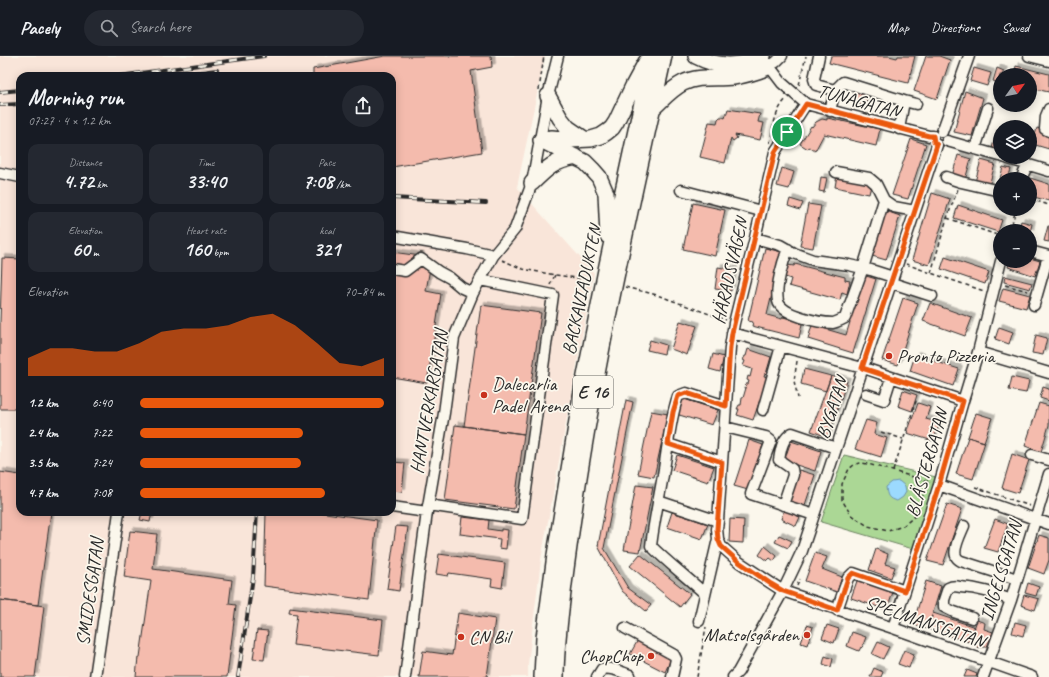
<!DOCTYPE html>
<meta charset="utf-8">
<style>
body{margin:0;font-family:Caveat,sans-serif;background:#242831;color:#f1f3f6;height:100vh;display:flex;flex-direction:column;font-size:15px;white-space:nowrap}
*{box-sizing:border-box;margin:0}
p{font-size:13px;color:#9ea1a6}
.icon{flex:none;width:22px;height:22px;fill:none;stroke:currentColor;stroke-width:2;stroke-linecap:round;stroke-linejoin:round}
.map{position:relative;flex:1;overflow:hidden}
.panel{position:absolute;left:16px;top:16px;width:380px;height:444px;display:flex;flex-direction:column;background:#171b24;border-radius:12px;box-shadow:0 2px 10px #0003}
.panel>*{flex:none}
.needle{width:26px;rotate:57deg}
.controls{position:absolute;left:993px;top:12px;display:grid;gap:8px}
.controls a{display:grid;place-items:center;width:44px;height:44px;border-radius:50%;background:#171b24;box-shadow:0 2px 10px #0003;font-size:20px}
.pin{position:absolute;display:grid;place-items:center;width:34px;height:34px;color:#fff;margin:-17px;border:2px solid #fff;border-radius:50%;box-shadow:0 1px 4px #0007}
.round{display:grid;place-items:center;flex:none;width:42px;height:42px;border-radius:21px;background:#242831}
.summary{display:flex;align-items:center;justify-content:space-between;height:68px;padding:0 12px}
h1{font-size:22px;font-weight:700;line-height:30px}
.metrics{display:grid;grid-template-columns:repeat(3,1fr);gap:6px;height:68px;padding:4px 12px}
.metrics div{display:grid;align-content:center;border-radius:10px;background:#242831;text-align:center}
.metrics b{font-size:20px;font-weight:700}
.metrics small{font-size:11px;font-weight:400}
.metrics p{font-size:11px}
.chart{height:112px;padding:8px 12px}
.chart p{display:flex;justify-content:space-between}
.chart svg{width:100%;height:72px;margin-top:4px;fill:#ea580c;opacity:.7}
ul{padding:0 12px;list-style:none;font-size:13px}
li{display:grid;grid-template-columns:64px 48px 1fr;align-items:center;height:30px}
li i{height:10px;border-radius:5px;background:#ea580c}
header{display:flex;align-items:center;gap:24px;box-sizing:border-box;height:56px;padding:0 20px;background:#171b24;border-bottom:1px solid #363941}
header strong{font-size:19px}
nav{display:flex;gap:22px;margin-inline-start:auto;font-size:14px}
.search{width:280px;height:36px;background:#242831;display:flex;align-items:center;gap:10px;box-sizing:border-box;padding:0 14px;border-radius:22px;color:#9ea1a6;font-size:15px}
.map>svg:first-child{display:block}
.built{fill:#f9e5d9;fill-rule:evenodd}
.green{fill:#abd795;stroke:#6b8160}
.water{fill:#9cdafe;stroke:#6f94aa}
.building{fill:#f4bbad;stroke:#2b2b2b;filter:url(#shadow)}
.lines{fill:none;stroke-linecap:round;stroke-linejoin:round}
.minor-casing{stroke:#2b2b2b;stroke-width:13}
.highway-casing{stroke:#2b2b2b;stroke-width:18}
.path{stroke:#2b2b2b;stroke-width:1.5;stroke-dasharray:4 3;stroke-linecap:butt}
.minor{stroke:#fbf7ec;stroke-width:10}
.highway{stroke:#fbf7ec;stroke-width:15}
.rail-casing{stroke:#2b2b2b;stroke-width:4}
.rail{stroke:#fbf7ec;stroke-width:2.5;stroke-dasharray:8;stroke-linecap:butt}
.route-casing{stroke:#fff;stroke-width:8}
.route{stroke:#ea580c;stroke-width:5}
.poi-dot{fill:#c8321e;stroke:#fbf7ec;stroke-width:1.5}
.labels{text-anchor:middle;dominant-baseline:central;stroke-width:3.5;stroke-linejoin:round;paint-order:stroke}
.shield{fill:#fbf7ec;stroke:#696865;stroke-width:1}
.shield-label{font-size:18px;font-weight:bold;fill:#2b2b2b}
.street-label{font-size:19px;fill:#2b2b2b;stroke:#fbf7ec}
.poi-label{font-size:19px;fill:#2b2b2b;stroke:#fbf7ec;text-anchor:start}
</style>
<header>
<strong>Pacely</strong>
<div class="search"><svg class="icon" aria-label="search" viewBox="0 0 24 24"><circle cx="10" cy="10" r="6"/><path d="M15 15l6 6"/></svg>Search here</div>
<nav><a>Map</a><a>Directions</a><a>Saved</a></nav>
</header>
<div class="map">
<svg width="1049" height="621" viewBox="0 0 1049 621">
<defs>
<filter id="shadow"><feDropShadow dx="3.5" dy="-3.5" stdDeviation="0" flood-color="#0004"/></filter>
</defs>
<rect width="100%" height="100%" fill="#fbf7ec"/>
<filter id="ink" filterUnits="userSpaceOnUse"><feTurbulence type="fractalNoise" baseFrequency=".025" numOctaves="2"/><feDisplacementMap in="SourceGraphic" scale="8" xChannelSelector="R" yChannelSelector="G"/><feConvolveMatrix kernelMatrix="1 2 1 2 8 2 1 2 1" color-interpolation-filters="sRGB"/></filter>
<g filter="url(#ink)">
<path class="built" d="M0 0H545L517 131 594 217 566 366 541 504 528 608V621H0ZM20 20H392V456H20Z"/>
<path class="green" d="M844 399 936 421 913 493 821 466Z"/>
<path class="water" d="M899 425 905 430 906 436 903 441 897 445C888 443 887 440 886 431L892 426Z"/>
<path class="building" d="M385 0H491L492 11 471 15 482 96 392 111V20H313V13Z
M831 0H889L897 2 898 0H915L908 27 829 7Z
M926 0H939L950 4 937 43 914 35Z
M1016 10 1049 18V36L1030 32V19H1014Z
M974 12 991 17 987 30 970 25Z
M997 12 1004 15 1002 19H1000L999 27 993 25Z
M855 34 869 37 865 50 851 46Z
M965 35 983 42 972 80 954 76Z
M728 53 760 58 758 66 764 67 760 84 735 79 737 82 733 85 731 82 725 107 700 101 709 66 717 67 718 63 720 61H723L725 62Z
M827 62 880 73 876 90 824 78 815 95 809 91 808 93 800 88 811 70 812 71 816 66 822 63 827 64Z
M1037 72 1049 75V93L1032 88Z
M997 74 1000 75V94L992 92Z
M911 83 926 88 908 143 892 139Z
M958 99 971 103 965 124 952 120Z
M981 104 995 108 989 130 975 126Z
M1003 111 1011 113 1008 123H1000Z
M782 112 794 116 789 133 777 130Z
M837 119 872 125 869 138 835 131Z
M821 121 827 122 824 136 819 135Z
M1027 121 1049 128V145L1030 140V123H1026Z
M932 137 950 143 929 209 912 204Z
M790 143 803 147 800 154 788 150Z
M693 147 725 154 715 200 683 193Z
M808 148 821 150 813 192 800 190Z
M958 149 1002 164 998 176 954 162Z
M886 155 900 160 886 204 872 200Z
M1021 165 1032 168 1030 177V175H1018Z
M1048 170H1049V186L1044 185Z
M765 192 782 196 767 259 782 263 783 261 799 265V267L802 268 799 282 752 270 753 266 748 265Z
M392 196 421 200 419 210 430 212 426 235 441 238 427 327 392 321Z
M945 201 989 216 985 228 941 213Z
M2 202 20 203V353H0V265Z
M1030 202 1040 205 1035 220 1008 211 1010 205H1030Z
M795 208 845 221V224L850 225 847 238 842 236 840 244 789 230 791 223 785 221 788 209 794 210Z
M718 211 734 214 731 235 715 233Z
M863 219 876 223 853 297 808 283 812 269 846 279 850 266 849 265Z
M1005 220 1032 227 1030 233 1004 226Z
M1003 232 1030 239 1026 252 999 245Z
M903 242 918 247 898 309 882 304Z
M930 247 972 262 965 280 923 265Z
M481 249 541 257 524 378 464 370Z
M680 265 697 270 687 299 671 293Z
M999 271 1013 276 1009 288 995 283Z
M1036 279 1047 282 1043 299 1032 297Z
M650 284 666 289 664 298 647 294Z
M748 293 771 301 766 318 765 317 764 320 768 321 753 364 737 359 739 353H737L739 349H741L742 342H743L746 332H745L746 328H748L749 325 747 324 748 320 750 321 752 313 743 310 745 305 743 304 745 300H746Z
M713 298 724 301 720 316 709 313Z
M915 299 959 313 953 330 910 315Z
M804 313 831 320 826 335 801 328Z
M831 320 847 325 828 381 811 375Z
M1012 321 1029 325 1026 337 1009 334Z
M1043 331 1049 333V345L1040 342Z
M903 334 917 339 912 355 898 350Z
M681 342 718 354 712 369 676 358Z
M626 344 633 346 604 492 628 532 651 549 646 555 622 535 598 490Z
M918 347 930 351 926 363 940 367 933 385 907 377Z
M1039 347 1049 350V369L1041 396 1025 390Z
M651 355 668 358 654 421 638 418Z
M976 357 992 362 984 386 968 381Z
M866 364 877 367 874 378 887 382 881 401 855 393Z
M455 369 524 378 514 453 445 444Z
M968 381 985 386 973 423 956 418Z
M749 384 763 389 748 434 734 430Z
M791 385 821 395 815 415 784 405Z
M1012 398 1029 404 1018 437 1002 432Z
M677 399 714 411 708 426 672 414Z
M392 406 405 407 402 436 392 435Z
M799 414 815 419 804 452 788 447Z
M0 416 20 419V456H51L38 549 0 544Z
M636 429 653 431 640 496 624 494Z
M947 448 962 453 943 509 927 505Z
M784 454 800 461 796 470 781 463Z
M142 456H152L150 466 140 464Z
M266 456H318L377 464 369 544 264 530Z
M672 456 708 468 702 483 667 471Z
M462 461 489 464 488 473 501 475V473L508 474 506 493 499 492 500 483 460 478Z
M730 463 744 464 743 487 729 486Z
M995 463 1008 468 998 496 984 492Z
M396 470 408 471 399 535 387 533Z
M130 475 157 478 153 513 232 524 229 548 236 549 227 621H136L138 601H140L151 525 124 521Z
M779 479 792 485 788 492 775 486Z
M1039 479 1049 482V504L1044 518 1028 512Z
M765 490 777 500 774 505 770 502 767 505 759 499Z
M876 493 888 498 885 508 895 511 891 522 869 514Z
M815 497 827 501 822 513 842 521 837 536 805 525Z
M439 498 505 507 502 532 491 530 492 523 449 517 448 520 436 518Z
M640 498 690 538 680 551 630 510Z
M858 522 894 533 887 554 851 542Z
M926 525 941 530 928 573 913 568Z
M1028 527 1039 531 1036 540 1025 537Z
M1024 539 1039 543 1035 554 1021 549Z
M0 544 44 550 35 621H0Z
M290 552 383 564 379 599 293 589 297 558 289 557Z
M458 557 495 563 487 621H419L423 595 452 599Z
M933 557 975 571 969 586 928 573Z
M977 564 985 567 984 573 993 576 987 591H979L978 592 970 584Z
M1015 566 1026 569 1023 580 1012 577Z
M807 569 813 571 807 589 801 587Z
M827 569 839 573 834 587 822 582Z
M257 574 268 575 264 604 253 603Z
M852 576 866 581 862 592 861 591 859 595 847 590Z
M638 584 672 601 665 616 630 598Z
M878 586 889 591 883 603 872 598Z
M904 594 914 598 909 612 898 608Z
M825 600 833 603 831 611 823 608Z
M874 612 883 616 881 621H870Z
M967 614 977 618 976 621H964Z"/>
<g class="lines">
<g class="minor-casing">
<path id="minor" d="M819 0 814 23 816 29 835 34 830 55
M1029 0 1049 5
M766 6 782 27 806 48 929 80H933
M768 11 776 6 782 0
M835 34 843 26 904 45 899 73
M904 45 916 48
M806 48 775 96 755 182 734 267 730 291 718 465 717 473 718 483 721 490 739 506 783 535 893 572 1032 621
M1049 53 1046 60 1045 73 1049 75
M942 76 969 0
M947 85 1000 100
M975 93 988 52
M1003 101 1049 115
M836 116 869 122 876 128 884 144 894 151 915 155
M0 117 20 121
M946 121 961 126 1000 135
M1021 123 1028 108
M681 134 761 155
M392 180 467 193 489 198 493 200
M755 182 780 189 794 197 813 204 849 209 871 214 893 221
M788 193C783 205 775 232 778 245 781 259 820 267 833 267 837 266 841 264 845 262L863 212 884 144
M1030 195 1049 200
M392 213 405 215 421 203 439 216 450 222 462 232 473 237
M892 227 932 240
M1034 249 1048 200
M732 277 870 314 963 345
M978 296 1049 317
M866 338 884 344 891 322
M763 354 781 290
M725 371 766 381 771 385 751 438 814 459
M668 388 722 406
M1032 399 1049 404
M939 429 1049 468
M658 445 718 465
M428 449 522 463 553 239 480 224
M783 449 793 419 792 413 779 404C781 393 782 383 792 377L836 392
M392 451 427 456
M964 470C961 477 953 493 956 500 957 503 959 504 961 505L1017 523
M705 538C688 522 668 507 651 490 654 464 660 439 664 413 668 389 670 364 678 340L686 337 726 350
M837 554 848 522 853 517 905 535
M972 562 954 556 944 551V544L948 532C952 530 956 530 960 531 979 532 993 537 1011 544
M699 565 718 483
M625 572 674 599 676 603 672 621
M893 572 939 429 963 345 978 296 1001 205
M95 621 119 456
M405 621 427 456 444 357 454 282 473 237 493 200 515 173 532 127 548 40 558 0
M597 621 602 613C611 611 621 616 630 619
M733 621 738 616 783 535 802 495 937 89
M983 621 1011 544 1049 418"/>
</g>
<g class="highway-casing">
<path id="highway" d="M696 0C719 12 739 12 763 0
M548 40 560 62 568 72 584 83
M652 53C662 44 671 33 683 27 699 19 716 23 733 21 745 19 757 16 768 11
M543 83 552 82 570 84 591 83 601 80 607 76 612 72 616 66 633 30 646 6
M541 84 585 106 592 113 599 121 606 137 608 180
M532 127C547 112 554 105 576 101
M542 621 544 582 555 499 581 340 607 209 652 0
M556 621C556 595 559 571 562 545 566 510 571 476 576 441 598 294 632 146 664 0"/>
</g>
<path class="path" d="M799 29 806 0
M539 34 544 0
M770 87C773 71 775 54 787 42
M1030 143 1049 149
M947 162 1000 180
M1010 175 1016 153
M502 204 523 213 555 219 592 224
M906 208 931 217 984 235
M931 217 947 162 958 133
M550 229 555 219
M1005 229 1028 235
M625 231 657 239 726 264
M797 305 794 325 798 342
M881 376 903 383
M893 415 917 342
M928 426 915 460 903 470 888 475 868 470 851 459 842 444V428L849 413 855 408 861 407 868 408 931 426
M975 431 1030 450
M797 530 800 523
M697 621 706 571"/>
<use href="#minor" class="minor"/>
<use href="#highway" class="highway"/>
<g class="rail-casing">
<path id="rail" d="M119 20 264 0
M167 20 217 14
M0 36 20 34
M0 49 20 48
M392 142 486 147
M238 621 253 521 257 456"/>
</g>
<use href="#rail" class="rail"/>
</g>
</g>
<g class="lines" filter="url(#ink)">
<g class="route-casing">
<path id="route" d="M806 48 929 80H933L934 86 937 89 862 312 963 345 939 429 905 535 853 517 848 522 837 554 783 535 771 528 739 506 721 490 718 483 717 473 722 406 668 388 673 356 678 340 686 337 726 350 730 291 732 277 775 96Z"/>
</g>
<use href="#route" class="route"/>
</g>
<g class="poi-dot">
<circle cx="889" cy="300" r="4"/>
<circle cx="484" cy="339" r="4"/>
<circle cx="807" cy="579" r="4"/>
<circle cx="461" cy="581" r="4"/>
<circle cx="651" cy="600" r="4"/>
</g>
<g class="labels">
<rect class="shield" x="573" y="320" width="40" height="32" rx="3"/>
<g class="shield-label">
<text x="593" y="336">E 16</text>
</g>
<g class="street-label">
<text transform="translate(859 45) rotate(15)">TUNAGATAN</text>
<text transform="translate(730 215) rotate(-77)">HÄRADSVÄGEN</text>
<text transform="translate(582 234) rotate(-78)">BACKAVIADUKTEN</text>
<text transform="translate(429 346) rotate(-80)">HANTVERKARGATAN</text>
<text transform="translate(832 352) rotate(-72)">BYGATAN</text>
<text transform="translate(927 407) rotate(-74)">BLÄSTERGATAN</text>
<text transform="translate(1001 515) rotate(-73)">INGELSGATAN</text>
<text transform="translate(90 536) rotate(-82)">SMIDESGATAN</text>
<text transform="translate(925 566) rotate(19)">SPELMANSGATAN</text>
</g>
<g class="poi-label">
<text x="897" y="300">Pronto Pizzeria</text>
<text x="492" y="328">Dalecarlia<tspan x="492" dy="22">Padel Arena</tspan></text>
<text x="799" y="579" text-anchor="end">Matsolsgården</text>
<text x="469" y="581">CN Bil</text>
<text x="643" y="600" text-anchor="end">ChopChop</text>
</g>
</g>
</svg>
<div class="controls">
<a><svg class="needle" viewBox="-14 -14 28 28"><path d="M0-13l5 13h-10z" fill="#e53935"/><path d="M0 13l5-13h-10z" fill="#9ea1a6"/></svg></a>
<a><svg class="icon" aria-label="layers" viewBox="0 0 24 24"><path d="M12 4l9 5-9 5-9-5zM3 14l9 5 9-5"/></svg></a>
<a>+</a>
<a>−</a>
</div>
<div class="pin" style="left:787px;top:76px;background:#1e9e55"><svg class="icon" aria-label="arrive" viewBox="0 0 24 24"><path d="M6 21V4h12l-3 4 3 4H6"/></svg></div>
<section class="panel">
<div class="summary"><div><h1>Morning run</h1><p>07:27 · 4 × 1.2 km</p></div><a class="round"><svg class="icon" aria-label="share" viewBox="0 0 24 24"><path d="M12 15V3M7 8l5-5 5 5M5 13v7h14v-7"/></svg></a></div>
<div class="metrics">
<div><p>Distance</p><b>4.72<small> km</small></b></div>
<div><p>Time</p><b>33:40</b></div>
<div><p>Pace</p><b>7:08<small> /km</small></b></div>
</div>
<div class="metrics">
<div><p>Elevation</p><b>60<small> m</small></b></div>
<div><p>Heart rate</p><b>160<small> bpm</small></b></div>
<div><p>kcal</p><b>321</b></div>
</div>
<div class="chart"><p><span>Elevation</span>70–84 m</p>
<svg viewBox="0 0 160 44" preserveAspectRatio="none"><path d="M0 44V33L10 27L20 27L30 29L40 29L50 24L60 17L70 15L80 15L90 13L100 8L110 6L120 13L130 24L140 36L150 38L160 33V44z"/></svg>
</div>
<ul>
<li><b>1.2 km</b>6:40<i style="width:100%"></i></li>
<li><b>2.4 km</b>7:22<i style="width:67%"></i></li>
<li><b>3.5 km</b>7:24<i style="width:66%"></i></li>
<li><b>4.7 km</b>7:08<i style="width:76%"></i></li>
</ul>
</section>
</div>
